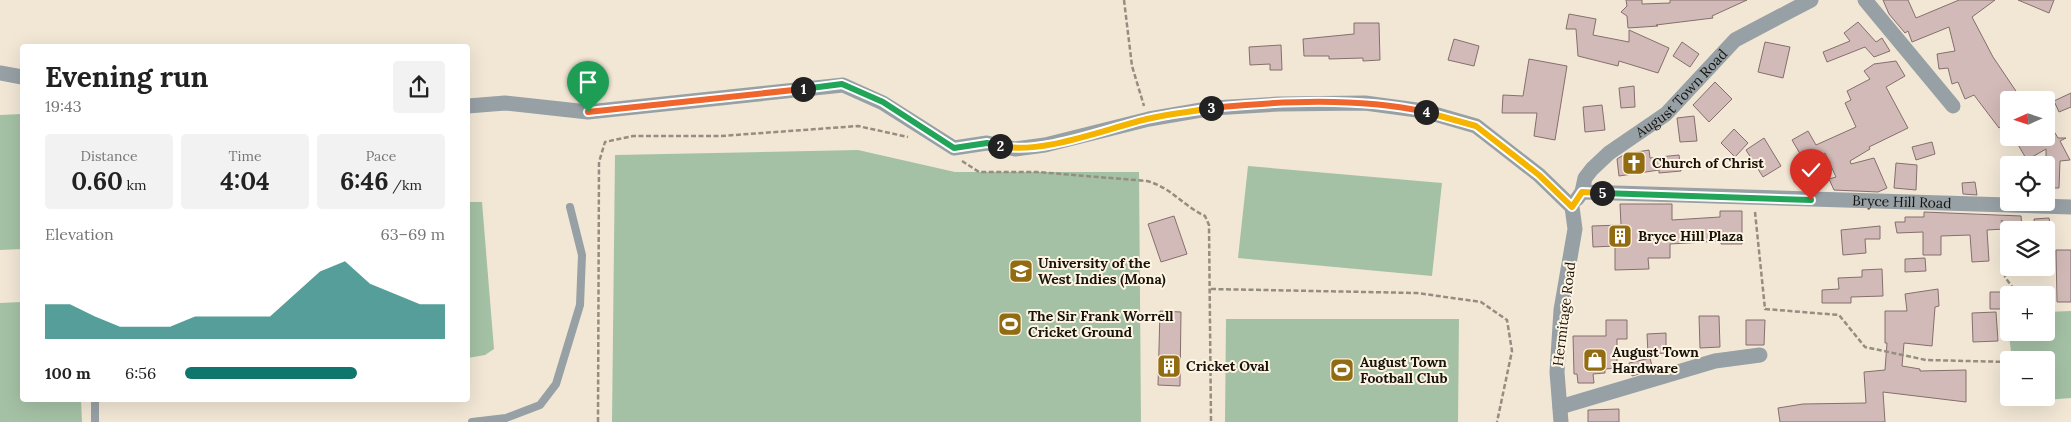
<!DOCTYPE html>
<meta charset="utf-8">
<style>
body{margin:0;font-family:Lora,serif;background:#f2f2f2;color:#222;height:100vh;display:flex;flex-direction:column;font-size:19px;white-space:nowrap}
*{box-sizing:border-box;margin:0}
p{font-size:16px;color:#767676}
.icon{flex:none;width:28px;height:28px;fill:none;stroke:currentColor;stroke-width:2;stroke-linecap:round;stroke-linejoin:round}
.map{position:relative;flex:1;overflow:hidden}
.details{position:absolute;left:20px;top:44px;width:450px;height:358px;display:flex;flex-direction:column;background:#fff;border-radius:5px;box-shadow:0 5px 20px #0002}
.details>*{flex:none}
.needle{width:32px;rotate:267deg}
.buttons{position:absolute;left:2000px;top:91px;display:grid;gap:10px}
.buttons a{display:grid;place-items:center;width:55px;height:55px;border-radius:5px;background:#fff;box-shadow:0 5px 20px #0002;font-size:25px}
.pin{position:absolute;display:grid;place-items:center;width:42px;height:42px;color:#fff;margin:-51px -21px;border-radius:50% 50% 50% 0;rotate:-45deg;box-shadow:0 0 5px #0007}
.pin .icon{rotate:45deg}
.km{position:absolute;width:25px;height:25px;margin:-12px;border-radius:50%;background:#222;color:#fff;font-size:14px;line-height:25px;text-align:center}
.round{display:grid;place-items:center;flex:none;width:52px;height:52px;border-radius:5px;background:#f2f2f2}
.overview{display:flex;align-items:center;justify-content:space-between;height:85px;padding:0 25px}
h1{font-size:28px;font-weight:700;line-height:38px}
.figures{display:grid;grid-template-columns:repeat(3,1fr);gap:8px;height:85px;padding:5px 25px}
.figures div{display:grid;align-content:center;border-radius:5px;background:#f2f2f2;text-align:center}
.figures b{font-size:25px;font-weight:700}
.figures small{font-size:14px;font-weight:400}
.figures p{font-size:14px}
.chart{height:140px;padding:10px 25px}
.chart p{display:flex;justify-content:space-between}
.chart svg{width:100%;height:90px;margin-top:5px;fill:#0f766e;opacity:.7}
ul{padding:0 25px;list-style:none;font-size:16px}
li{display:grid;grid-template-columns:80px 60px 1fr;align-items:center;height:38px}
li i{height:12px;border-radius:6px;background:#0f766e}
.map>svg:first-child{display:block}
.green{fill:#a4c1a5}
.building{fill:#d2bab8;stroke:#846f6d}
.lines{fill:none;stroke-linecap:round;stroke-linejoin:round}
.path{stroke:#958d80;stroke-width:2.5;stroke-dasharray:5 2.5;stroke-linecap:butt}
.service{stroke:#97a0a5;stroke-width:8}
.minor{stroke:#97a0a5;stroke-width:15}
.tertiary{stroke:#97a0a5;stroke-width:15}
.split-1-casing{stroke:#fff;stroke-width:10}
.split-2-casing{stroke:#fff;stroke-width:10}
.split-3-casing{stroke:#fff;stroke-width:10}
.split-4-casing{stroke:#fff;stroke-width:10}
.split-5-casing{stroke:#fff;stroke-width:10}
.split-6-casing{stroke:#fff;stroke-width:10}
.split-1{stroke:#f0652b;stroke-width:6}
.split-2{stroke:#22a559;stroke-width:6}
.split-3{stroke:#f5b400;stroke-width:6}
.split-4{stroke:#f0652b;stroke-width:6}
.split-5{stroke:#f5b400;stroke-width:6}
.split-6{stroke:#22a559;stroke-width:6}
.labels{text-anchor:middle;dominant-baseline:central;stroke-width:4;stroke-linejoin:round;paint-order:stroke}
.street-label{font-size:14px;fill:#16120c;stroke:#fff4e2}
.poi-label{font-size:14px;font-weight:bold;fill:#16120c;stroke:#fff4e2;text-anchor:start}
</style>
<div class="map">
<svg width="2071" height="422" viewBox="0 0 2071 422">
<rect width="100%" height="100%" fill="#f2e7d5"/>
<path class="green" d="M22 114V249L0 250V115Z
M858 150 955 172H1139L1141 422H612L615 155Z
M1248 166 1442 183 1432 276 1238 258Z
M468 202H482L494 349 485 355 468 358Z
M22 302V399H81L82 422H0V303Z
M2071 311V398L2018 402 2017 398H2046V360H2012L2007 319 2009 318V332H2046V312Z
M1226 319H1459L1458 422H1225Z"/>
<path class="building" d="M1626 0H1642V4L1670 3V0H1747L1712 16 1713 18 1656 25 1658 26 1628 28 1627 16 1621 12 1627 6Z
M1883 0H1908L1916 18 1959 0H1995L1972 17 1993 57 2022 100H2009V120L1999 128 1974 95 1965 99 1958 82 1952 84 1948 68 1939 69 1937 54 1955 51 1949 27 1912 42 1908 31 1905 33 1889 14Z
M2018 0H2054L2049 13Z
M1569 14 1596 19 1593 35 1629 42V30L1669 48 1658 73 1619 61 1618 66 1578 56 1576 29H1566Z
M1858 22 1876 42 1882 38 1890 51 1874 57 1865 47 1827 62 1823 52 1850 41 1844 33Z
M1354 23H1379L1380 60 1363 61V58L1329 59V56H1304L1303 39 1354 34Z
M1454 39 1479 46 1474 66 1448 60Z
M1682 42 1699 54 1690 67 1673 56Z
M1765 42 1790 47 1783 78 1758 72Z
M1281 45 1282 70H1270V64L1250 65 1249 47Z
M1529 59 1567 66 1555 140 1534 136 1537 113H1502L1503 95 1523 96Z
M1896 61 1905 76 1886 87 1908 128 1869 147 1870 149 1850 161 1851 164 1874 158 1887 188 1878 192 1834 190 1829 179 1836 177 1825 153 1806 164 1792 140 1808 131 1816 145 1856 127 1845 103 1851 100 1847 91 1870 79 1864 71 1874 64Z
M1715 82 1732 99 1709 122 1693 105Z
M1634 86 1635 107 1621 108 1619 88Z
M2071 93V107L2059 112 2054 101Z
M1602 105 1605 130 1585 132 1583 107Z
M1694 116 1697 141 1680 142 1677 118Z
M2046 118 2058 138H2066L2060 141 2070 160 2060 161 2059 188H2046V149L2027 160 2017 143 2026 138H2046Z
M1734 129 1748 143 1735 157 1721 143Z
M1764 138 1781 166 1763 177 1746 150Z
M1932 142 1935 154 1916 160 1912 147Z
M1649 150 1650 158 1679 155 1681 171 1659 173V170L1619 176 1617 159 1625 154Z
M1896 163 1917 165 1916 190 1894 188Z
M1975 182 1977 195 1963 194 1962 183Z
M1620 204H1672V220L1720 217V211H1742V244H1721V241L1670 244V258H1648L1649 269 1615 270V246L1593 247 1592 226 1621 225Z
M1924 212 2021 216 2022 228 1987 230 1989 261 1972 262 1970 235 1941 236V255H1923V232L1897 233 1895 222H1905V217H1924Z
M1174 216 1187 254 1161 262 1148 224Z
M2049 218 2051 230H2035L2034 219Z
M1880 226V239H1865L1866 253 1843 255 1841 230Z
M2056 250H2071V302H2057Z
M1925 258 1926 271 1905 272V259Z
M1882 269 1883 296 1851 297V303H1822V290L1839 289 1838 278 1862 277V270Z
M1938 289 1939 306 1935 307 1932 346 1904 343 1902 366 1920 369V371L1966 370V402L1883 392 1885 422H1780L1778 408 1803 404 1866 403 1864 372 1885 370 1887 343H1885V311H1907L1905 294Z
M1990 292H2009V309H1990Z
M1160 311 1181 312 1180 386 1158 385Z
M1996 312 1998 341 1973 342 1972 313Z
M1699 316H1719L1720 347 1700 348Z
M1606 320H1627V339H1617V368L1605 369V373L1593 374 1594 383H1578L1577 374H1574L1573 336H1606Z
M1746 320H1765L1764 345H1746Z
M1666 333V353L1648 354 1647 334Z
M1650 358 1653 370 1632 376 1629 363Z
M1619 409V422H1588V410Z"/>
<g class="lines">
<path class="path" d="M1124 0 1132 66 1144 106
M962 161 979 172H1037L1147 181C1172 188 1182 205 1205 216L1209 225 1211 422
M1755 212 1765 309 1839 315 1865 347 1926 360 2009 362
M2002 220 2005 277 2018 295
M1211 289 1417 293 1481 302 1507 320 1512 351 1497 422
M598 422 599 162 605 142 633 136H721L858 126 908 137"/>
<path class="service" d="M95 399V422
M472 422 506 418 540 405 556 384 580 305 582 255 570 207"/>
<g class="minor">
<path d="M1865 0 1953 106"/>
<path id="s1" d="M1582 192 2071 207"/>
<path id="s2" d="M1577 199 1582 192 1585 178 1592 169 1609 153 1666 114 1735 40 1811 0"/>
<path d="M1560 407 1715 361 1760 355"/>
</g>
<path class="tertiary" d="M0 73 22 77
M468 106 505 103 588 112 843 85 883 103 954 148 987 143 1015 149 1045 145 1149 119 1213 108 1279 104 1365 103 1424 111 1476 126 1539 175 1572 207 1575 229 1561 310 1557 372 1561 422"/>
</g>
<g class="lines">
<g class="split-1-casing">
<path id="split-1" d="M588 112 803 89"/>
</g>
<g class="split-2-casing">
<path id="split-2" d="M803 89 842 84 883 102 954 148 987 143 1000 146"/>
</g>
<g class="split-3-casing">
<path id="split-3" d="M1000 146C1041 155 1105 129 1147 119 1168 114 1190 112 1211 108"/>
</g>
<g class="split-4-casing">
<path id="split-4" d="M1211 108C1281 101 1357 97 1426 112"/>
</g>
<g class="split-5-casing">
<path id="split-5" d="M1426 112 1476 126 1539 175 1572 207 1582 192 1602 193"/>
</g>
<g class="split-6-casing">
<path id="split-6" d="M1602 193 1811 200"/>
</g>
<use href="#split-1" class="split-1"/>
<use href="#split-2" class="split-2"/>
<use href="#split-3" class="split-3"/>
<use href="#split-4" class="split-4"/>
<use href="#split-5" class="split-5"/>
<use href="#split-6" class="split-6"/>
</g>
<defs>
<g id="church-square" transform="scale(1.25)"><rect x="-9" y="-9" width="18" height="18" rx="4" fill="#926c13" stroke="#fff4e2"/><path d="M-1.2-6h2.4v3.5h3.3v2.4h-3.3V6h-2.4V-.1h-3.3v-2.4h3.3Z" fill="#fff"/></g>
<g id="building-square" transform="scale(1.25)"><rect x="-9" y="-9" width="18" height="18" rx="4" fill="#926c13" stroke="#fff4e2"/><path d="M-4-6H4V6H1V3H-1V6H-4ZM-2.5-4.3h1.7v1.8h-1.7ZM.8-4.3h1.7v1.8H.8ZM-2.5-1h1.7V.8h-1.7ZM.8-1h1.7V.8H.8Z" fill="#fff"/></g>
<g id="university-square" transform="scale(1.25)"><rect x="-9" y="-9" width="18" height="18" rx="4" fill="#926c13" stroke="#fff4e2"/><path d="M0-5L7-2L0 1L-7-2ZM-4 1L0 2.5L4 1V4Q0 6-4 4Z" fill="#fff"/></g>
<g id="stadium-square" transform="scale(1.25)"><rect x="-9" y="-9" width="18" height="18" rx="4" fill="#926c13" stroke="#fff4e2"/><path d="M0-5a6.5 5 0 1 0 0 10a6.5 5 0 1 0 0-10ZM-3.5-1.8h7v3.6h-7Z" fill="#fff"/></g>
<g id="shop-square" transform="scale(1.25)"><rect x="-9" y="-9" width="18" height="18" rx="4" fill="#926c13" stroke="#fff4e2"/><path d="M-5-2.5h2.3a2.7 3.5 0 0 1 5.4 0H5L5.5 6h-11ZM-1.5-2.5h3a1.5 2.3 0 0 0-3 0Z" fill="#fff"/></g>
</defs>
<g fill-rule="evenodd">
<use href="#church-square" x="1634" y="163"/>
<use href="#building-square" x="1620" y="236"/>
<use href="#university-square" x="1021" y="271"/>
<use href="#stadium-square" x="1010" y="324"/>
<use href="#shop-square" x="1595" y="360"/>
<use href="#building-square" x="1169" y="366"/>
<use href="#stadium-square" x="1342" y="370"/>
</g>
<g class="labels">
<g class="street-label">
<text stroke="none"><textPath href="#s2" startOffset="152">August Town Road</textPath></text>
<text stroke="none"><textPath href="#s1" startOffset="320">Bryce Hill Road</textPath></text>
<text transform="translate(1564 314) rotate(-83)">Hermitage Road</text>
</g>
<g class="poi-label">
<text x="1652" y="163">Church of Christ</text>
<text x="1638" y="236">Bryce Hill Plaza</text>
<text x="1038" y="263">University of the<tspan x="1038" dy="16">West Indies (Mona)</tspan></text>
<text x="1028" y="316">The Sir Frank Worrell<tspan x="1028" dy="16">Cricket Ground</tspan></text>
<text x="1612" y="352">August Town<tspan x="1612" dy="16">Hardware</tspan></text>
<text x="1360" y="362">August Town<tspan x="1360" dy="16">Football Club</tspan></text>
<text x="1186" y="366">Cricket Oval</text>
</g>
</g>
</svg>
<div class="buttons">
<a><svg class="needle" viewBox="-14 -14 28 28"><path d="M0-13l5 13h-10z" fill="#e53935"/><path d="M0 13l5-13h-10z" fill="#767676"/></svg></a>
<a><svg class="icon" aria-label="locate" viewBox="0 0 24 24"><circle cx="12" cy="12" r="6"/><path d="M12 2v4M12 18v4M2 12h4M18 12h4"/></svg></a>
<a><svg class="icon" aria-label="layers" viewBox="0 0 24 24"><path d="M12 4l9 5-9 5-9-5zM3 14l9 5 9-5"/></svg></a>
<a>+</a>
<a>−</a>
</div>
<div class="pin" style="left:588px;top:112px;background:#1e9e55"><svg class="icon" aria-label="arrive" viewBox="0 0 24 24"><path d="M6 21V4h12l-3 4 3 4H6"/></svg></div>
<div class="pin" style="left:1811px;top:200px;background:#d93025"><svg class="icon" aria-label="check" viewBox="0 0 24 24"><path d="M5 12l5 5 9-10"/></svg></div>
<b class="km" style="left:803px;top:89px">1</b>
<b class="km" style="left:1000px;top:146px">2</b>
<b class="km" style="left:1211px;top:108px">3</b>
<b class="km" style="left:1426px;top:112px">4</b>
<b class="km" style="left:1602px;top:193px">5</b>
<section class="details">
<div class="overview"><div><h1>Evening run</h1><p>19:43</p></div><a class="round"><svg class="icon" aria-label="share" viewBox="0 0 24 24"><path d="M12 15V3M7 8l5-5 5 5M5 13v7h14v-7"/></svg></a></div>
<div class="figures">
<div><p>Distance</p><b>0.60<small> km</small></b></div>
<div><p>Time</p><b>4:04</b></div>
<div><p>Pace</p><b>6:46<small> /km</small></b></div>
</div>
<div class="chart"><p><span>Elevation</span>63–69 m</p>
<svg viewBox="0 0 160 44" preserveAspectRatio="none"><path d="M0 44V27L10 27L20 33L30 38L40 38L50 38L60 33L70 33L80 33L90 33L100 22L110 11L120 6L130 17L140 22L150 27L160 27V44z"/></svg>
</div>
<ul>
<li><b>100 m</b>6:56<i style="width:66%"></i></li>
</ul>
</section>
</div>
